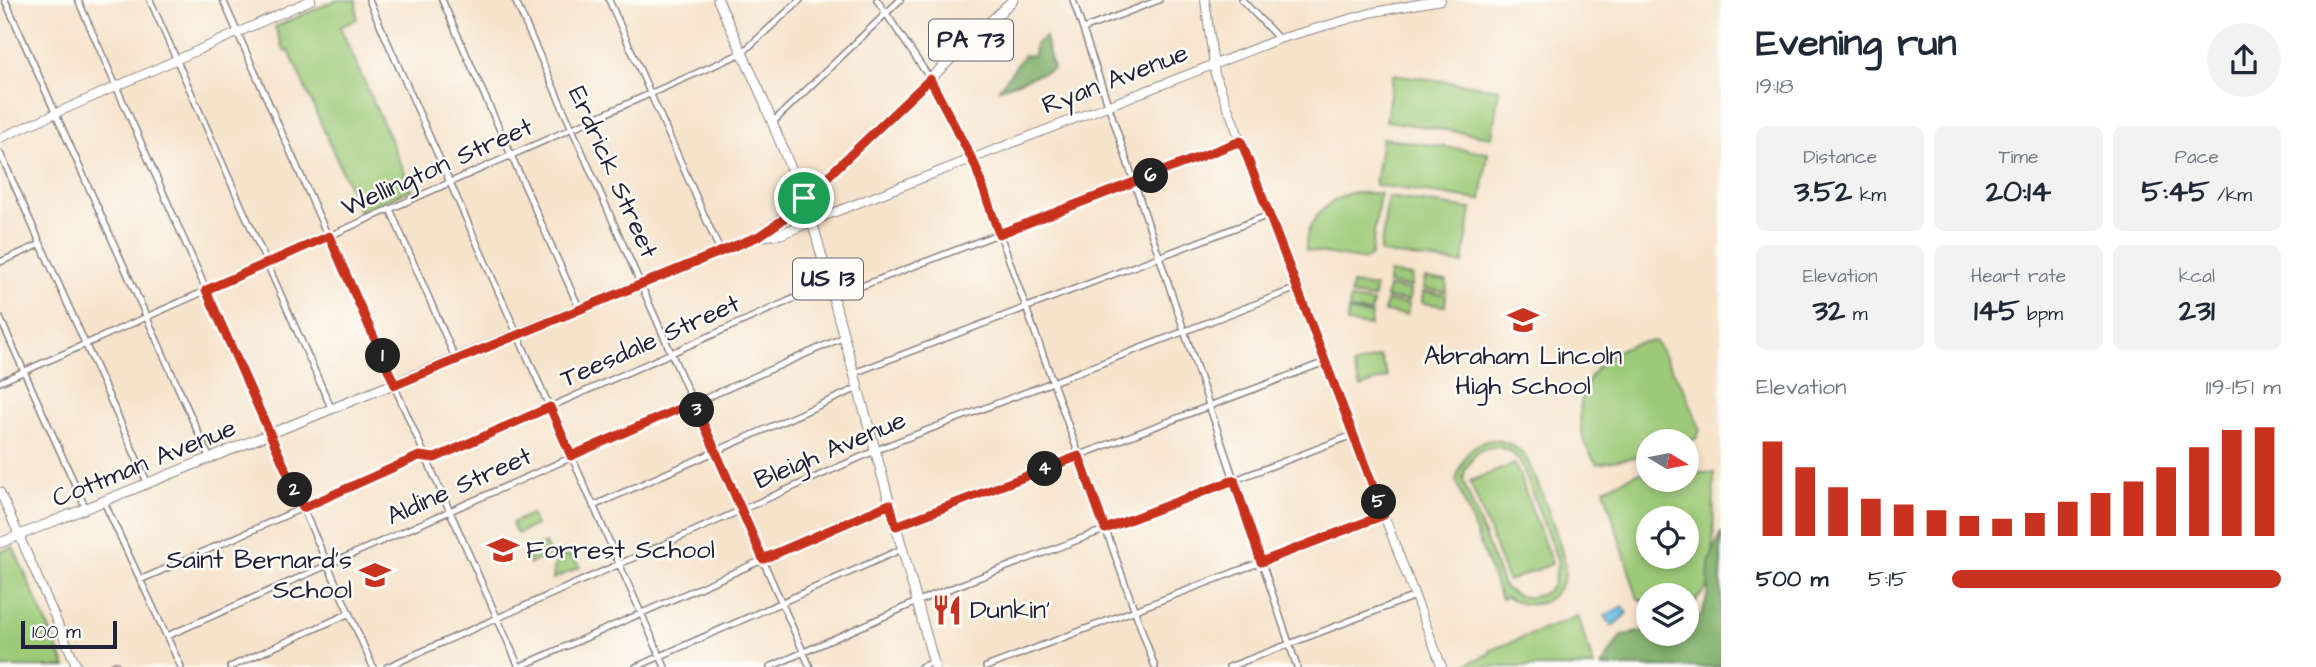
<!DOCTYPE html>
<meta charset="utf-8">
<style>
body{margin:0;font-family:"Architects Daughter",sans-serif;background:#f2f2f3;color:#1f2937;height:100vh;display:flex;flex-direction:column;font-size:26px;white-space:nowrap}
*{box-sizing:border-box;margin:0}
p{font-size:23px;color:#747a83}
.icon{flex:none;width:38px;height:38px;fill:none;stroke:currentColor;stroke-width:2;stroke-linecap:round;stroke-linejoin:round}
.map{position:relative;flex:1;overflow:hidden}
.panel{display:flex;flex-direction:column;background:#fff;width:595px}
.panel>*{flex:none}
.needle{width:46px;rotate:100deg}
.controls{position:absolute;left:1636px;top:429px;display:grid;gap:14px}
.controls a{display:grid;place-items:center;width:63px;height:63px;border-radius:50%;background:#fff;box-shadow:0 4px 10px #0003;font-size:35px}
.scale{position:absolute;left:21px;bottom:18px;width:96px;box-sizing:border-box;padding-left:7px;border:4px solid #22223b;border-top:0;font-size:19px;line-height:24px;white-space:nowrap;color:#22223b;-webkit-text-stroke:5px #fdfcf7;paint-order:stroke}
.pin{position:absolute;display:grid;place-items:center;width:60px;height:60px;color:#fff;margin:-30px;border:4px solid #fff;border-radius:50%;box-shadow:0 2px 7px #0007}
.km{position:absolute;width:35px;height:35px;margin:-18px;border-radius:50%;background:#222;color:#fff;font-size:19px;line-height:35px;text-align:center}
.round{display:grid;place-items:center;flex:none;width:74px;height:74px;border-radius:37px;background:#f2f2f3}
.summary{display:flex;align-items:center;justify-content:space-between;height:119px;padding:0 35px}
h1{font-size:38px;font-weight:700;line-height:52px}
.metrics{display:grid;grid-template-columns:repeat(3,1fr);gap:10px;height:119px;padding:7px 35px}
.metrics div{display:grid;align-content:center;border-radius:10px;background:#f2f2f3;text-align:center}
.metrics b{font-size:30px;font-weight:700}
.metrics small{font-size:19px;font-weight:400}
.metrics p{font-size:19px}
.chart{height:196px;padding:14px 35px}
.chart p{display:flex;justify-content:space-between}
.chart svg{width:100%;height:126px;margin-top:7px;stroke:#c8321e;stroke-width:6}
ul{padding:0 35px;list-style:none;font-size:23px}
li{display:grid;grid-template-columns:112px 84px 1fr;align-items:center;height:52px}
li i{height:18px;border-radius:9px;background:#c8321e}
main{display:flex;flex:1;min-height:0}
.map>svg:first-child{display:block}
.green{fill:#9dca78;stroke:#60765a;stroke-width:2;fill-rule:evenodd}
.forest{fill:#7eae68;stroke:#506852;stroke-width:2}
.water{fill:#64b9e1;stroke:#436e8e;stroke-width:2}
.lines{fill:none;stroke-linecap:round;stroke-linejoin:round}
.street-casing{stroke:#8c8283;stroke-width:8}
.secondary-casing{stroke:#8c8283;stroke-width:10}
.primary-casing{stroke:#8c8283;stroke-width:11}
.street{stroke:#fff;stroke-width:5}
.secondary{stroke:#fff;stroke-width:8}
.primary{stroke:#fff;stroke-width:9}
.route-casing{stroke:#fff;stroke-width:14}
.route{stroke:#c8321e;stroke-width:9}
.labels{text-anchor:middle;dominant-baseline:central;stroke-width:5;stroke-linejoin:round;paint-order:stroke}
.shield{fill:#fdfcf7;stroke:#646373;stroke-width:2}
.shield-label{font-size:24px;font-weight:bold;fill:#22223b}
.street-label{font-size:26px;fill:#22223b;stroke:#fdfcf7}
.poi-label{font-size:26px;fill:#22223b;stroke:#fdfcf7;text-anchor:start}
</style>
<main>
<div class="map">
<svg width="1721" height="667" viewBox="0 0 1721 667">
<rect width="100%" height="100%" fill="#fdfcf7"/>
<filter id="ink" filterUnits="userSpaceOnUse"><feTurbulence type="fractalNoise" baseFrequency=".0143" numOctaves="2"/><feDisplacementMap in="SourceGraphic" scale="14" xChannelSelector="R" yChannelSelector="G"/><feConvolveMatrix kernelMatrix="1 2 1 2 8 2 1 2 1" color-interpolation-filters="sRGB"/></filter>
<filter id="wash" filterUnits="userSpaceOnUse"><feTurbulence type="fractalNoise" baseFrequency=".00686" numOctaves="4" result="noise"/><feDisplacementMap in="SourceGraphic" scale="28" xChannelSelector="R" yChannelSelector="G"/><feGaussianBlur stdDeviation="1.57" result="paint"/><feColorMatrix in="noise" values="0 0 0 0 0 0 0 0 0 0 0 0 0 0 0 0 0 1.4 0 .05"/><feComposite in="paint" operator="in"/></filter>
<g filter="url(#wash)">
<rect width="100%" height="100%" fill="#f6e3cb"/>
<path class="green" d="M336 0H356L357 19 340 27 412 189 360 212 289 51 285 52 275 27Z
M1393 74 1499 89 1492 137 1386 121Z
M1382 138 1488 153 1481 200 1375 185Z
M1350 193H1380L1371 255 1365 260 1306 250C1304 222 1325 203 1350 193Z
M1388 197 1471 209 1463 264 1380 253Z
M1389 273 1412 276 1411 287 1388 284Z
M1425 278 1447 281 1446 292 1423 289Z
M1352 284 1375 287 1374 298 1351 295Z
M1388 287 1410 290 1409 301 1386 298Z
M1423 292 1446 295 1445 306 1422 303Z
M1350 299 1373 302 1371 313 1349 310Z
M1386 301 1409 304 1407 315 1384 312Z
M1349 312 1372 315 1370 326 1347 323Z
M1655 341 1685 391 1700 429 1696 439 1687 442 1648 441V455L1597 464C1558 413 1590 342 1655 341Z
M1380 356 1388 377 1361 387 1353 366Z
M1497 440 1512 445 1525 456C1535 475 1568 555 1565 574 1563 584 1556 594 1547 600 1533 607 1519 605 1506 597L1501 599 1456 480C1462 459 1470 440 1497 440ZM1499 447 1511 452 1521 463 1558 562 1553 586C1537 601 1519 601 1503 586L1463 480 1465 469 1478 451Z
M1515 464 1552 564 1508 581 1470 481Z
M1638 473H1648V480H1687V473H1714L1713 581 1687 611V595H1648V604L1638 599 1604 489ZM1648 518H1687V556H1648Z
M531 514 536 525 517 534 512 523Z
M545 543 550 555 530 564 525 552Z
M13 547 66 667H0V552Z
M561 555 572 557 580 567 553 579 554 568Z
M1578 616 1594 667H1460L1489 654 1491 650Z"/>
<path class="forest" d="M1045 37 1053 69 999 89 1024 55 1034 56 1035 44Z
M1721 532V667H1601L1621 636 1648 630V634H1687V624L1702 615 1708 593 1709 563Z"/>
<path class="water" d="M1623 606 1627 613 1612 627 1605 616Z"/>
</g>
<g filter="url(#ink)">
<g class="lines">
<g class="street-casing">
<path id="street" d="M5 0 210 459
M78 0 373 667
M150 0 332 410
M223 0 519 667
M369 0 665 667
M442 0 580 310
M515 0 810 667
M609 0 721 253
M877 0 937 89 975 165 1155 667
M1073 0 1297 667
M1242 0 1279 39
M1083 29 1159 0
M773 122 900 0
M0 153 148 484
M390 209 456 360
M0 262 41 244
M833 297 1242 141
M0 318 86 509
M854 373 1269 215
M0 382 742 53 800 0
M104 502 181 667
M593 506 858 388
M896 525 1325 362
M140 580 417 457 435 458 829 283
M167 636 844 337
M111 667 116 665
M230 667 350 613
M387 667 886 446 1297 288
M519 667 890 504
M636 667 902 549
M770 667 928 597 1353 435
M921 667 933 662
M986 667 1384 515
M1229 667 1415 596"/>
</g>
<g class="secondary-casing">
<path id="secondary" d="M1205 0 1215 74 1442 667
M0 138 311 0
M812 221 1279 39 1374 12 1441 0
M0 492 77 667"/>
</g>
<g class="primary-casing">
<path id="primary" d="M718 0 760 92 812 221 935 667
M761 236 781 234 812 221
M0 543 759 236 794 208 1013 0"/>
</g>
<use href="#street" class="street"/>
<use href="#secondary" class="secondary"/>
<use href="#primary" class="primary"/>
</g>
</g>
<g class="lines" filter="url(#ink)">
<g class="route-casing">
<path id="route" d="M930 79 975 165 999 234 1241 141 1384 515 1261 562 1234 480 1105 529 1079 456 896 526 890 504 763 559 694 402 571 456 550 407 435 458 419 456 303 508 206 290 329 236 395 385 759 236 781 221Z"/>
</g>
<use href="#route" class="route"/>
</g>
<defs>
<g id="school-bare" transform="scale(2.415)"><path d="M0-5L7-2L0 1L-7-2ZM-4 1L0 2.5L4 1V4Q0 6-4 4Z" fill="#c8321e" stroke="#fdfcf7" stroke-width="2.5" paint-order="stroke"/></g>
<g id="restaurant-bare" transform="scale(2.415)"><path d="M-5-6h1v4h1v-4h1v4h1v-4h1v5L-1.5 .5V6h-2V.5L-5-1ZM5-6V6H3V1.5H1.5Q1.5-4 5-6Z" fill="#c8321e" stroke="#fdfcf7" stroke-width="2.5" paint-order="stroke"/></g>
</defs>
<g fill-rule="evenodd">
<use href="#school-bare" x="1523" y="320"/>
<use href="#school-bare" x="503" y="550"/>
<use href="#school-bare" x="375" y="575"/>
<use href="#restaurant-bare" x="947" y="610"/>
</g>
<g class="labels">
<g class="shield">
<rect x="929" y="19.5" width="84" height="41" rx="5"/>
<rect x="793" y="258.5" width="70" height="41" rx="5"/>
</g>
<g class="shield-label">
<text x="971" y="40">PA 73</text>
<text x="828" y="279">US 13</text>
</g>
<g class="street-label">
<text transform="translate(1115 79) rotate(-21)">Ryan Avenue</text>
<text transform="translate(437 167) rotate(-24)">Wellington Street</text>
<text transform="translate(613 172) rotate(66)">Erdrick Street</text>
<text transform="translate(650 341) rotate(-24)">Teesdale Street</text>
<text transform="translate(830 450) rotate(-23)">Bleigh Avenue</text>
<text transform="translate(144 463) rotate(-22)">Cottman Avenue</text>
<text transform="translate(459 486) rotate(-24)">Aldine Street</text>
</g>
<g class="poi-label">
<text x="1523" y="356" text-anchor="middle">Abraham Lincoln<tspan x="1523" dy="30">High School</tspan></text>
<text x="526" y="550">Forrest School</text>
<text x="352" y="560" text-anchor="end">Saint Bernard's<tspan x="352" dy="30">School</tspan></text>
<text x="970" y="610">Dunkin'</text>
</g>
</g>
</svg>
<div class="controls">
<a><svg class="needle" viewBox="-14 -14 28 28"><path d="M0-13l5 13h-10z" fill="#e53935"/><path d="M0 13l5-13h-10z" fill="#747a83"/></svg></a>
<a><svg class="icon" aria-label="locate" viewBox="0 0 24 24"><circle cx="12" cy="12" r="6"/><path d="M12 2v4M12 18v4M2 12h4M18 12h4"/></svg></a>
<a><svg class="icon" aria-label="layers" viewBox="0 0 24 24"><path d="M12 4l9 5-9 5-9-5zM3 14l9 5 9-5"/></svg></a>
</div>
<div class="scale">100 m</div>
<div class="pin" style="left:804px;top:198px;background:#1e9e55"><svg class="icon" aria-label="arrive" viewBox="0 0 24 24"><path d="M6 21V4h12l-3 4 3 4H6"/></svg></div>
<b class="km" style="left:383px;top:356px">1</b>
<b class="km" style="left:295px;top:490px">2</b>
<b class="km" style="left:697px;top:410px">3</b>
<b class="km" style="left:1045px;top:469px">4</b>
<b class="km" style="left:1379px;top:502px">5</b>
<b class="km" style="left:1151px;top:176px">6</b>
</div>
<section class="panel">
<div class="summary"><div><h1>Evening run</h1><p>19:18</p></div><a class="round"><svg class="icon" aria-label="share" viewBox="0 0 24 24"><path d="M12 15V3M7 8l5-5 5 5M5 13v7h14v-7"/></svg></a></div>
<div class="metrics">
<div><p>Distance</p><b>3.52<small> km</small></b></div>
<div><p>Time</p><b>20:14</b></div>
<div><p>Pace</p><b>5:45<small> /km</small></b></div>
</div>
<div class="metrics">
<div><p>Elevation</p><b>32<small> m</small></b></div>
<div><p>Heart rate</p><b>145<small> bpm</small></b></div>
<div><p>kcal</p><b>231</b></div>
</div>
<div class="chart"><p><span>Elevation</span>119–151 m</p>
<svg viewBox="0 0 160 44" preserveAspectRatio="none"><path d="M5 44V11M15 44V20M25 44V27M35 44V31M45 44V33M55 44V35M65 44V37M75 44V38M85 44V36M95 44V32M105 44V29M115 44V25M125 44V20M135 44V13M145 44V7M155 44V6"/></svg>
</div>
<ul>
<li><b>500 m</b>5:15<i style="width:100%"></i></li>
</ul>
</section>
</main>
